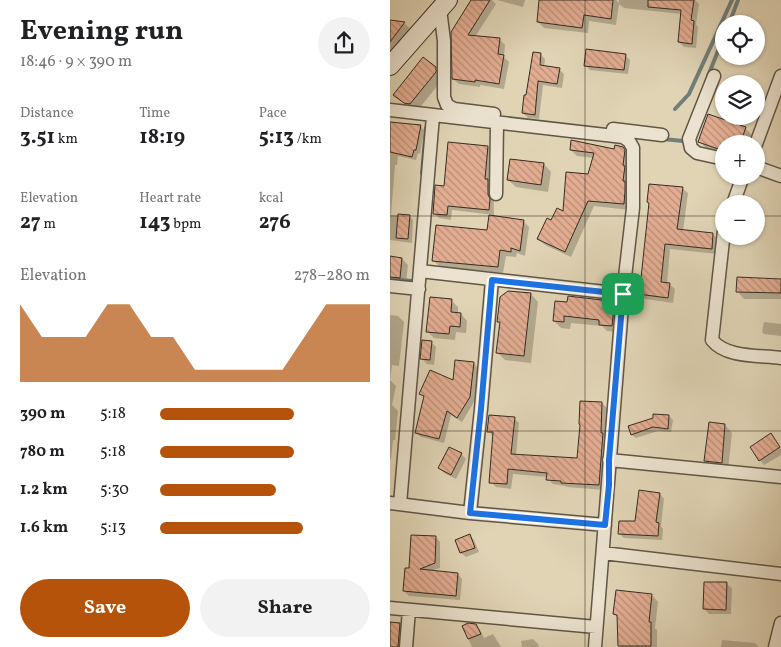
<!DOCTYPE html>
<meta charset="utf-8">
<style>
body{margin:0;font-family:Vollkorn,serif;background:#f2f2f2;color:#202124;height:100vh;display:flex;flex-direction:column;font-size:19px;white-space:nowrap}
*{box-sizing:border-box;margin:0}
p{font-size:16px;color:#757577}
.icon{flex:none;width:28px;height:28px;fill:none;stroke:currentColor;stroke-width:2;stroke-linecap:round;stroke-linejoin:round}
.map{position:relative;flex:1;overflow:hidden}
.sheet{display:flex;flex-direction:column;background:#fff;width:390px}
.sheet>*{flex:none}
.tools{position:absolute;left:325px;top:15px;display:grid;gap:10px}
.tools a{display:grid;place-items:center;width:50px;height:50px;border-radius:50%;background:#fff;box-shadow:0 1px 4px #0004;font-size:25px}
.pin{position:absolute;display:grid;place-items:center;width:42px;height:42px;color:#fff;margin:-21px;border-radius:10px;box-shadow:0 2px 8px #0006}
.round{display:grid;place-items:center;flex:none;width:52px;height:52px;border-radius:26px;background:#f2f2f2}
.summary{display:flex;align-items:center;justify-content:space-between;height:85px;padding:0 20px}
h1{font-size:28px;font-weight:700;line-height:38px}
.figures{display:grid;grid-template-columns:repeat(3,1fr);gap:8px;height:85px;padding:5px 20px}
.figures div{display:grid;align-content:center}
.figures b{font-size:21px;font-weight:700}
.figures small{font-size:14px;font-weight:400}
.figures p{font-size:14px}
.chart{height:140px;padding:10px 20px}
.chart p{display:flex;justify-content:space-between}
.chart svg{width:100%;height:90px;margin-top:5px;fill:#b45309;opacity:.7}
.action{display:flex;gap:10px;margin-top:auto;padding:10px 20px}
.action a{flex:1;height:58px;border-radius:30px;background:#b45309;color:#fff;font-size:20px;font-weight:700;line-height:58px;text-align:center}
.action a+a{background:#f2f2f2;color:#202124}
ul{padding:0 20px;list-style:none;font-size:16px}
li{display:grid;grid-template-columns:80px 60px 1fr;align-items:center;height:38px}
li i{height:12px;border-radius:6px;background:#b45309}
main{display:flex;flex:1;min-height:0}
.map>svg:first-child{display:block}
.shadow{fill:#0003}
.lines{fill:none;stroke-linecap:round;stroke-linejoin:round}
.stream{stroke:#707f7a;stroke-width:4}
.building{fill:url(#building-back-hatch);stroke:#362c21}
.street-casing{stroke:#605646;stroke-width:15}
.secondary-casing{stroke:#362c21;stroke-width:20}
.street{stroke:#ebe3cf;stroke-width:12}
.secondary{stroke:#ebe3cf;stroke-width:18}
.route-casing{stroke:#fff;stroke-width:10}
.route{stroke:#1a73e8;stroke-width:6}
.grid{fill:none;stroke:#362c21;stroke-width:1;stroke-opacity:0.55}
</style>
<main>
<section class="sheet">
<div class="summary"><div><h1>Evening run</h1><p>18:46 · 9 × 390 m</p></div><a class="round"><svg class="icon" aria-label="share" viewBox="0 0 24 24"><path d="M12 15V3M7 8l5-5 5 5M5 13v7h14v-7"/></svg></a></div>
<div class="figures">
<div><p>Distance</p><b>3.51<small> km</small></b></div>
<div><p>Time</p><b>18:19</b></div>
<div><p>Pace</p><b>5:13<small> /km</small></b></div>
</div>
<div class="figures">
<div><p>Elevation</p><b>27<small> m</small></b></div>
<div><p>Heart rate</p><b>143<small> bpm</small></b></div>
<div><p>kcal</p><b>276</b></div>
</div>
<div class="chart"><p><span>Elevation</span>278–280 m</p>
<svg viewBox="0 0 160 44" preserveAspectRatio="none"><path d="M0 44V6L10 22L20 22L30 22L40 6L50 6L60 22L70 22L80 38L90 38L100 38L110 38L120 38L130 22L140 6L150 6L160 6V44z"/></svg>
</div>
<ul>
<li><b>390 m</b>5:18<i style="width:64%"></i></li>
<li><b>780 m</b>5:18<i style="width:64%"></i></li>
<li><b>1.2 km</b>5:30<i style="width:55%"></i></li>
<li><b>1.6 km</b>5:13<i style="width:68%"></i></li>
</ul>
<div class="action"><a>Save</a><a>Share</a></div>
</section>
<div class="map">
<svg width="391" height="647" viewBox="0 0 391 647">
<defs>
<pattern id="building-back-hatch" width="6" height="6" patternUnits="userSpaceOnUse" patternTransform="scale(1.25)"><rect width="6" height="6" fill="#e3ad92"/><path d="M-1 5l2 2M0 0l6 6M5-1l2 2" fill="none" stroke="#b98d77"/></pattern>
</defs>
<rect width="100%" height="100%" fill="#e0d4b5"/>
<filter id="stains"><feTurbulence type="fractalNoise" baseFrequency=".004" numOctaves="4"/><feColorMatrix values="0 0 0 0 .2 0 0 0 0 .09 0 0 0 0 .02 0 0 0 .5 -.17"/></filter>
<radialGradient id="worn" r=".72"><stop offset=".6" stop-color="#630" stop-opacity="0"/><stop offset="1" stop-color="#630" stop-opacity=".3"/></radialGradient>
<path class="shadow" d="M83 0H102L106 4 85 37 110 40 115 45 114 57 119 62 114 89 90 85V87L69 84 63 79Z
M107 0H135L133 7Z
M180 0H226L229 3V0H305L309 4 306 24 308 27 306 48 294 47 289 42 292 14 234 8 229 4 226 25 199 21 198 33 154 28 148 22Z
M0 21 15 24 22 30 0 58Z
M150 54 155 59 154 67 169 69 174 74 172 88 153 85 149 119 138 118 133 113Z
M235 55 240 60 238 74 200 70 195 65Z
M45 68 53 76V79L27 111 22 110 4 95Z
M0 123 30 126 34 130 30 154 28 153 26 160 8 156 7 165H5L1 215 19 216 23 220 22 243 0 240Z
M355 128 362 135 359 144H334V155L317 149 310 142Z
M98 147 103 152 104 215 62 210 61 220 49 218 44 213 55 187Z
M233 148 239 155V210L204 206 181 257 155 245 148 239 162 221 174 213 199 176 204 158 187 156 181 150 225 151Z
M121 160 154 164 161 172 158 192 126 187 118 180Z
M292 188 298 193 293 231 323 234 328 239 327 254 280 249 277 284H279L285 289 283 303 255 299 249 294Z
M133 221 139 227 135 256 127 253 126 257 116 256 113 273 50 267 44 261 98 231Z
M0 258 12 259 18 265 16 283 0 282Z
M391 281V299H354L347 291Z
M141 294 148 302 141 363 115 360 108 353 111 324 109 321Z
M41 298 62 301 68 307V314H71L77 321 76 333 66 332 65 340 44 338 37 331Z
M166 302H219L226 309 229 332 217 331 212 326 181 323 180 329 171 328 164 321Z
M0 315 8 316 14 322 9 366 2 365 0 380 6 386 2 405 8 411 5 440H3L1 459H0Z
M374 322 391 324V336L374 334 372 332Z
M41 342 46 347 44 365 37 364 32 359Z
M84 363 88 368 84 402 72 422 61 415 54 443 31 437 26 433 35 398 30 394 64 382Z
M212 403 217 408 215 437 217 439 214 490 177 487 175 486 163 484 158 479V477L123 474 121 489 106 487 101 482 104 437 98 431 124 418 129 423 126 455 189 460Z
M279 416 283 420 281 432 268 431 246 438 242 435Z
M335 425 342 433 338 470 322 468 315 461Z
M381 435 391 448V455L374 465 370 460Z
M59 448 71 454 76 459 66 479 54 473 49 468Z
M270 494 274 499 271 526 273 529 272 540 234 538 230 534 246 523Z
M79 535 84 540 89 552 76 557 71 553 66 540Z
M46 537 50 542V568L40 571 68 574 72 579 70 600 19 596 14 591 20 569Z
M337 584 342 588 341 614H319L314 609Z
M262 595 268 602 265 628 267 630V647H229V618L224 614Z
M0 623 9 624 18 633 17 647H0Z
M86 625 90 630 94 638 103 634 111 647H82L73 627Z
M143 639 148 644 149 647H132L131 641Z
M332 640 365 643 369 647H331Z"/>
<g class="lines">
<path class="stream" d="M339 24 348 0
M318 76 334 36
M285 109 299 94 342 0
M273 139 293 141 295 136
M32 173 36 128
M0 279 22 281"/>
</g>
<path class="building" d="M81 0H100L78 35 110 38 108 54 114 55 109 84 85 80V82L62 79 61 32Z
M149 0H223L221 19 194 15 192 28 147 22Z
M258 0H304L301 20 304 21 302 44 288 42 291 10 258 7Z
M0 20 15 22 0 42Z
M196 49 236 54 234 70 194 66Z
M143 52 151 53 150 65 170 68 167 84 148 81 145 115 132 113 134 95H136Z
M33 57 46 67V72L20 104 14 103 3 95Z
M318 114 356 127 350 144H334V151L308 142Z
M0 122 31 125 26 150H24L22 157 0 152Z
M181 140 224 149 225 145 233 147 235 150 233 165 235 166 233 181H235V191L234 204 198 201 175 252 147 239 157 218 161 220 167 208 173 211 176 172 198 174 204 153 180 150Z
M58 142 98 146 95 179H98V194L100 199 99 210 58 206 57 215 43 214 45 185 54 186Z
M120 159 154 163 151 185 117 180Z
M259 184 293 187 287 229 323 233 322 249 275 244 271 282 280 283 278 298 248 294 250 278H251L259 203 257 202Z
M8 214 20 215 18 239 6 238Z
M99 215 134 220 130 251 121 248V252L110 250 108 267 42 261 46 225 97 230Z
M0 256 12 258 10 278 0 277Z
M347 277 391 279V293L346 292Z
M118 291 141 293 134 356 106 353 110 322H107L110 297Z
M178 296 220 301 224 307 222 326 209 325V320L174 316V322L163 321 165 301 177 302Z
M40 297 62 299 61 312 71 313 70 327 60 326 59 334 36 332Z
M32 340 42 341 40 360 30 359Z
M65 360 84 362 80 397 67 418 57 411 49 439 25 433 34 396 29 394 40 370 63 380Z
M190 401 212 402 211 433H213L209 485 171 483V481L156 480 157 473 118 469 117 484 99 483 103 432H97L99 415 125 417 121 454 187 458 190 425 189 424Z
M263 414 279 415 278 429 263 427 241 435 238 426 263 418Z
M319 422 335 424 332 463 314 461Z
M381 433 390 447 369 461 360 447Z
M59 447 72 453 61 475 48 468Z
M249 490 270 493 266 522 269 523 268 536 228 534 229 521H245Z
M80 534 85 548 70 553 65 540Z
M21 535 46 536 45 563 30 569 68 573 66 596 13 591 15 568H19Z
M314 582H337L336 610 313 609Z
M226 590 262 594 259 622H261V646H228L227 615 223 614Z
M0 622 10 623 8 647H0Z
M78 623 86 624 91 634 78 639 72 626Z"/>
<g class="lines">
<g class="street-casing">
<path id="street" d="M50 9 54 41V97L57 105 64 109 104 114
M324 76 299 139 301 148 307 153 334 159
M0 110 233 137 239 141 243 148V208L233 294 205 647
M223 129 272 135
M366 144 391 76
M366 167 391 176
M106 194 107 123
M343 204 353 176
M334 231 322 340C336 358 369 355 391 358
M30 271 233 294
M0 286 29 289
M219 460 391 477
M0 503 80 513 215 525
M10 504 43 116
M80 513 91 409 102 280
M213 553 391 574
M0 608 206 627
M16 647 19 610
M385 647 391 623"/>
</g>
<g class="secondary-casing">
<path id="secondary" d="M0 66 58 0"/>
</g>
<use href="#street" class="street"/>
<use href="#secondary" class="secondary"/>
</g>
<g class="lines">
<g class="route-casing">
<path id="route" d="M102 280 233 294 219 460V485L215 525 80 513 91 409Z"/>
</g>
<use href="#route" class="route"/>
</g>
<path class="grid" d="M195 0V647M0 216H334M366 216H391M0 431H391"/>
<rect width="100%" height="100%" filter="url(#stains)"/>
<rect width="100%" height="100%" fill="url(#worn)"/>
</svg>
<div class="tools">
<a><svg class="icon" aria-label="locate" viewBox="0 0 24 24"><circle cx="12" cy="12" r="6"/><path d="M12 2v4M12 18v4M2 12h4M18 12h4"/></svg></a>
<a><svg class="icon" aria-label="layers" viewBox="0 0 24 24"><path d="M12 4l9 5-9 5-9-5zM3 14l9 5 9-5"/></svg></a>
<a>+</a>
<a>−</a>
</div>
<div class="pin" style="left:233px;top:294px;background:#1e9e55"><svg class="icon" aria-label="arrive" viewBox="0 0 24 24"><path d="M6 21V4h12l-3 4 3 4H6"/></svg></div>
</div>
</main>
